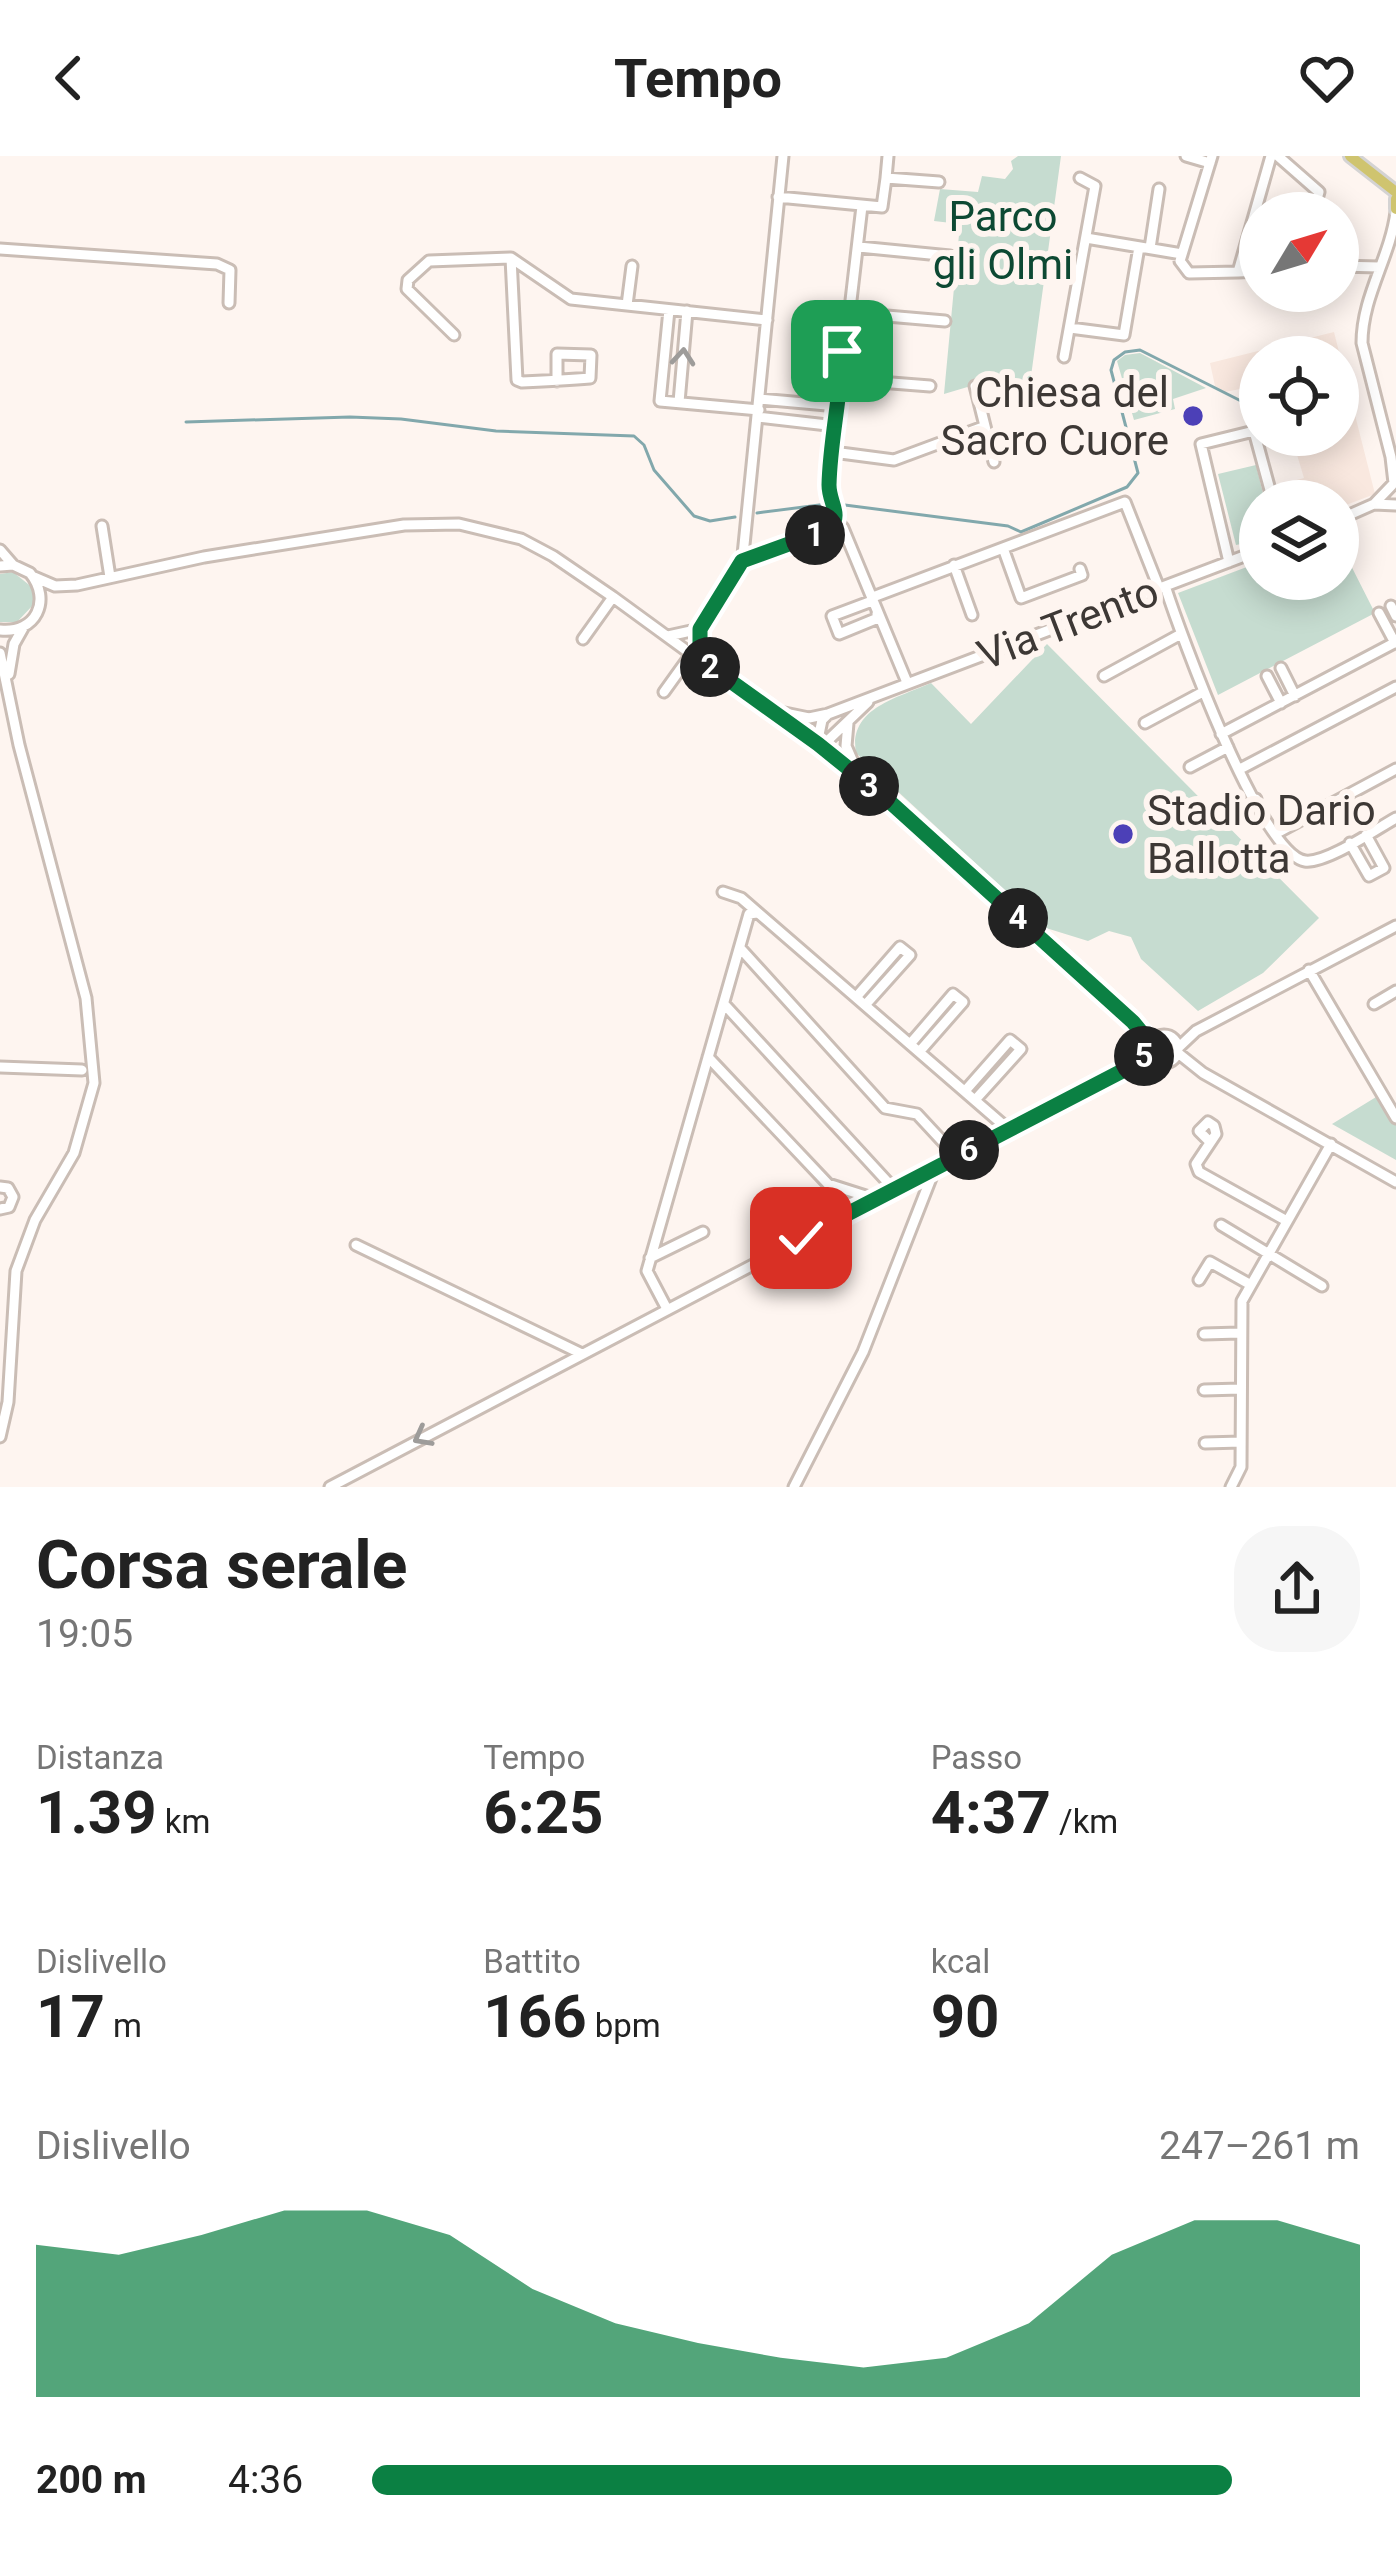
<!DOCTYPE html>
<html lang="it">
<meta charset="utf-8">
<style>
body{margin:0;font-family:Roboto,sans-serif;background:#f6f6f6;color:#222;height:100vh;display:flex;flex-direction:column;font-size:45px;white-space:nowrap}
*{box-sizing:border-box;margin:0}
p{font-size:39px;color:#767676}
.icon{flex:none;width:66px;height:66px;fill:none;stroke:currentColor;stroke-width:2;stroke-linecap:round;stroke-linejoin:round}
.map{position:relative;height:1331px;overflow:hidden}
.side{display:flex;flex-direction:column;background:#fff;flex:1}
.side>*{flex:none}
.needle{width:78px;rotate:52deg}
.fabs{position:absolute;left:1239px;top:36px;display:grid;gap:24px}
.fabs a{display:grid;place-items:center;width:120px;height:120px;border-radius:50%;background:#fff;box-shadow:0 6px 30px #0003;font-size:60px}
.pin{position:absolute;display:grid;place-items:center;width:102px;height:102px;color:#fff;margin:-51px;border-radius:24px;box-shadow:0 6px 18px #0006}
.km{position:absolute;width:60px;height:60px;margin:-30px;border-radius:50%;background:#222;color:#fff;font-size:33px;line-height:60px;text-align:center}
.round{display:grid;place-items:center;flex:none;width:126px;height:126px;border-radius:48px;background:#f6f6f6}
.headline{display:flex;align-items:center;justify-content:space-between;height:204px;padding:0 36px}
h1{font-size:66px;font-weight:700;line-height:90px}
.figures{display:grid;grid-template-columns:repeat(3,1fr);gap:18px;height:204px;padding:12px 36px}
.figures div{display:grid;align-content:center}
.figures b{font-size:60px;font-weight:700}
.figures small{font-size:33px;font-weight:400}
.figures p{font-size:33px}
.chart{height:336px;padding:24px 36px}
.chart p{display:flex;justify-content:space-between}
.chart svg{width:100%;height:216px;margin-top:12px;fill:#0b8043;opacity:.7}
ul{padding:0 36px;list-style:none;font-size:39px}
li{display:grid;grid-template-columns:192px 144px 1fr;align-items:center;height:90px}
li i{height:30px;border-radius:15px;background:#0b8043}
header{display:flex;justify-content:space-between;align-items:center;height:156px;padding:0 36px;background:#fff;font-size:54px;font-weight:700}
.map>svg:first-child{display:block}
.built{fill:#f9e8df}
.green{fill:#c6dcd0}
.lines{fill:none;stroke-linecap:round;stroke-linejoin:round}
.stream{stroke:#82a8ac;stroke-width:3}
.minor-casing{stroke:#cabdb5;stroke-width:15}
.major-casing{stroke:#d4d3d3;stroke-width:16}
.minor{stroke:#fff;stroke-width:9}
.major{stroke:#cfc46f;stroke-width:10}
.oneway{stroke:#9e9c9a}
.route-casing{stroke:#fff;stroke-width:24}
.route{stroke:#0b8043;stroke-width:15}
.poi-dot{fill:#4c40b7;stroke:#fef5f0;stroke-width:4.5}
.labels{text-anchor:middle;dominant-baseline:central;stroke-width:12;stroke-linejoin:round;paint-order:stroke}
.park-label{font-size:42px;fill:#0d4933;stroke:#fef5f0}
.poi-label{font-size:42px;fill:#3d3835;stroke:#fef5f0;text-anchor:end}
.street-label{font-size:42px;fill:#3d3835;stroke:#fef5f0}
</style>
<header><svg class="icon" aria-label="back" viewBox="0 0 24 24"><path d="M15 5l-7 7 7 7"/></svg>Tempo<svg class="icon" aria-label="heart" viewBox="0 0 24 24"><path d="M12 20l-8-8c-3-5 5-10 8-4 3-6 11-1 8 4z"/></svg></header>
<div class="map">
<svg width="1396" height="1331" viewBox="0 0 1396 1331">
<rect width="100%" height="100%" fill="#fef5f0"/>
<path class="built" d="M1334 176 1375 338 1338 352V345H1275L1271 331 1304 322 1291 279H1338V201H1260V229L1225 236 1215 230 1210 207Z"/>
<path class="green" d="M1018 0H1061L1029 235 1015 238 1011 218 944 238 960 68 934 65 940 33 978 36 982 20 1005 23 1013 13 1011 5Z
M1140 197 1206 232 1173 243 1175 253 1134 264 1117 205 1125 199Z
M1256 309 1265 345H1260V384L1236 389 1218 318Z
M1338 384 1375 457 1218 539 1178 437 1260 406V423H1338Z
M13 416 33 432 34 448 17 466H0V418Z
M1047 488 1319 762 1263 817 1198 855 1141 803 1131 781 1109 775 1088 785 1046 772 856 597C848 552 898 542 931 527L971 568Z
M1381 938 1396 962V1004L1332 968Z"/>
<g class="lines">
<path class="stream" d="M186 266 350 261 401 263 496 275 634 280 644 289 654 314 694 360 710 365 735 361
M837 348 1008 370 1021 376 1127 331 1138 317 1111 214 1114 204 1125 196 1140 194 1245 247
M757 357 827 348"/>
<g class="minor-casing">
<path id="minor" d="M1186 0 1210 7
M1212 0 1180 105 1189 117 1238 116 1271 0
M1278 0 1319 36 1313 57
M886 22 888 0
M778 41 882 51 886 22 939 26
M862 50 829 333 836 364 843 372 906 524
M1086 82 1182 98
M859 91 950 100
M1150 92 1159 33
M0 93 217 108 230 114 229 147
M511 102 517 224 522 226C545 225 567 224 590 222L591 199 557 198V225
M1338 110 1379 111
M1238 116 1260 115
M627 149 632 110
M669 154 660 245 759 254
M852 157 945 165
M1070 172 1124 179 1139 91
M454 179 407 133 408 124 429 105 511 102 571 143 767 164
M1064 201 1095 30 1080 22
M841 223 930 230
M975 230 994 306
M760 243 838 250
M679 246 687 155
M758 261 836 270
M833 296 894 304 983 271
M1394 327 1391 301 1362 187C1362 140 1390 102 1396 56
M1374 348 1396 349
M1338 364 1374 348 1396 325
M102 370 110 421
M1003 392 1021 442 1082 419 1080 413
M0 394 13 409
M742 405 830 373 836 364
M1229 406 1201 288 1254 275 1273 345
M954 409 972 459
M0 410 13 409 30 417C52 444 36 478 0 474
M34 421 55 430 77 429 204 401 404 369 459 368 521 383 553 400 613 441 846 611 1089 826 1151 888
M1165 430C1180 476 1260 698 1305 705 1326 708 1376 673 1396 662
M873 441 1125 346 1159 432
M872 445 832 460 839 478 878 462 877 458
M1391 450 1396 460
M1379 457 1395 487
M668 480 700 473 733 425 743 399 783 0
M583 483 613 441
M0 497 19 589 86 842 94 927 74 997 35 1064 16 1115 8 1246 0 1281
M1281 512 1295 540
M9 518 14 488 23 472
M1104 520 1181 478
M1267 520 1281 547
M664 536 692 497
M775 555 809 562 828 558 1260 394
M848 567 846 590 856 613
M1145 567 1201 537
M1221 578 1396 486
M817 588 822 564 828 558
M821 591 868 546
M1190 611 1228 591
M1240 613 1396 531
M1225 660 1256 643
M1275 678 1396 613
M1350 687 1369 720 1384 712 1366 679
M723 736 741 742 1008 973
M740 792 885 952 917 958 956 1000
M1309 814 1396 962
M858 839 900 791 910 799 867 847
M724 848 894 1033
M1374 848 1396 835
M1150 893a14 14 0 1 1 28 0a14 14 0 1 1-28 0Z
M911 887 953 838 963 846 920 895
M1178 892 1196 875 1396 770
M1178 897 1203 917 1396 1026
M708 901 828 1028 875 1043
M0 911 82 914
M965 935 1010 884 1021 893 975 944
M1210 986 1199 975 1208 966 1214 970 1216 978 1196 1008 1199 1016 1287 1065
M0 1031 8 1032 13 1041 9 1051 0 1053
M1221 1069 1322 1130
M356 1089 582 1198
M650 1102 703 1076
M1199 1124 1210 1106 1251 1129
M667 1153 647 1115 749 758 757 757
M1204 1178 1239 1177
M1204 1234 1240 1233
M1205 1287 1241 1286
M330 1331 1128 912 1151 895
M794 1331 863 1196 935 1012
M1231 1331 1241 1311 1242 1145 1331 988"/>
</g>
<g class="major-casing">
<path id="major" d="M1350 0 1396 36
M1396 43V53"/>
</g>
<use href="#minor" class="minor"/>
<use href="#major" class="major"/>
</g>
<defs><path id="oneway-chevron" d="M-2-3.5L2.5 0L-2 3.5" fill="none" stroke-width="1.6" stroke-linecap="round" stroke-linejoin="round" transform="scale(3)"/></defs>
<g class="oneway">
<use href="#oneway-chevron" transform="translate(683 201) rotate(-85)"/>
<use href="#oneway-chevron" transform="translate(422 1281) rotate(152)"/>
</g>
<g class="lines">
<g class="route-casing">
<path id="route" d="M801 1082 1128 912 1150 895 1151 888 1133 866 890 646 818 588 708 509 700 494V473L742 405 830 373C842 357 829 347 829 329 830 284 841 240 842 195"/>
</g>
<use href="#route" class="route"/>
</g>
<g class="poi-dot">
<circle cx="1193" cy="260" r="12"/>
<circle cx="1123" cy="678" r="12"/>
</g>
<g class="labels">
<g class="park-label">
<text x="1003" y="60">Parco<tspan x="1003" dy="48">gli Olmi</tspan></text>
</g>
<g class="poi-label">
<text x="1169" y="236">Chiesa del<tspan x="1169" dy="48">Sacro Cuore</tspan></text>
<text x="1147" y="654" text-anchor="start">Stadio Dario<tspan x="1147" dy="48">Ballotta</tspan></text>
</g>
<g class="street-label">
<text transform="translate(1068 467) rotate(-21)">Via Trento</text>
</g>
</g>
</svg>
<div class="fabs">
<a><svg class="needle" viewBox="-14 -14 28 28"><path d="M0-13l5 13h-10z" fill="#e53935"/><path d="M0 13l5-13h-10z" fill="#767676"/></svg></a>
<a><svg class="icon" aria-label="locate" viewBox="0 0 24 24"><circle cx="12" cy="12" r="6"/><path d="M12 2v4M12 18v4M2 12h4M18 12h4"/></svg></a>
<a><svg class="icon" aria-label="layers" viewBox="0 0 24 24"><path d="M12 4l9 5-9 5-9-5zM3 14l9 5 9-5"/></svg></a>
</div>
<div class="pin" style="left:842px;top:195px;background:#1e9e55"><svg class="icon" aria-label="arrive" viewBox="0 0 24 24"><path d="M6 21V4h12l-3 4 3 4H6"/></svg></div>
<div class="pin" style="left:801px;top:1082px;background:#d93025"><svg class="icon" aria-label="check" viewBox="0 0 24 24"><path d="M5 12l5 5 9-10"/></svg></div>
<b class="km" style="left:815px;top:379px">1</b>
<b class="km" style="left:710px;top:511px">2</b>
<b class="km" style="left:869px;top:630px">3</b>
<b class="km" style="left:1018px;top:762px">4</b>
<b class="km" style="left:1144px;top:900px">5</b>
<b class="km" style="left:969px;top:994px">6</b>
</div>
<section class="side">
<div class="headline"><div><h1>Corsa serale</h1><p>19:05</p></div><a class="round"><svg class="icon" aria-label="share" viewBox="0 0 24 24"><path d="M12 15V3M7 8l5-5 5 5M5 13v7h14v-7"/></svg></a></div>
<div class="figures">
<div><p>Distanza</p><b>1.39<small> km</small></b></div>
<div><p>Tempo</p><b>6:25</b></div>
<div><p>Passo</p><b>4:37<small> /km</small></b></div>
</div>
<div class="figures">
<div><p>Dislivello</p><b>17<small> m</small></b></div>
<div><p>Battito</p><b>166<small> bpm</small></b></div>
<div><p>kcal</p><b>90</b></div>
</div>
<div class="chart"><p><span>Dislivello</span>247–261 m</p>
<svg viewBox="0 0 160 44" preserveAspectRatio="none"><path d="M0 44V13L10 15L20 11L30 6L40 6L50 11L60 22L70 29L80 33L90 36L100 38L110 36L120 29L130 15L140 8L150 8L160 13V44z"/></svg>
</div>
<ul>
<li><b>200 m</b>4:36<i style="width:87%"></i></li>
</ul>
</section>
